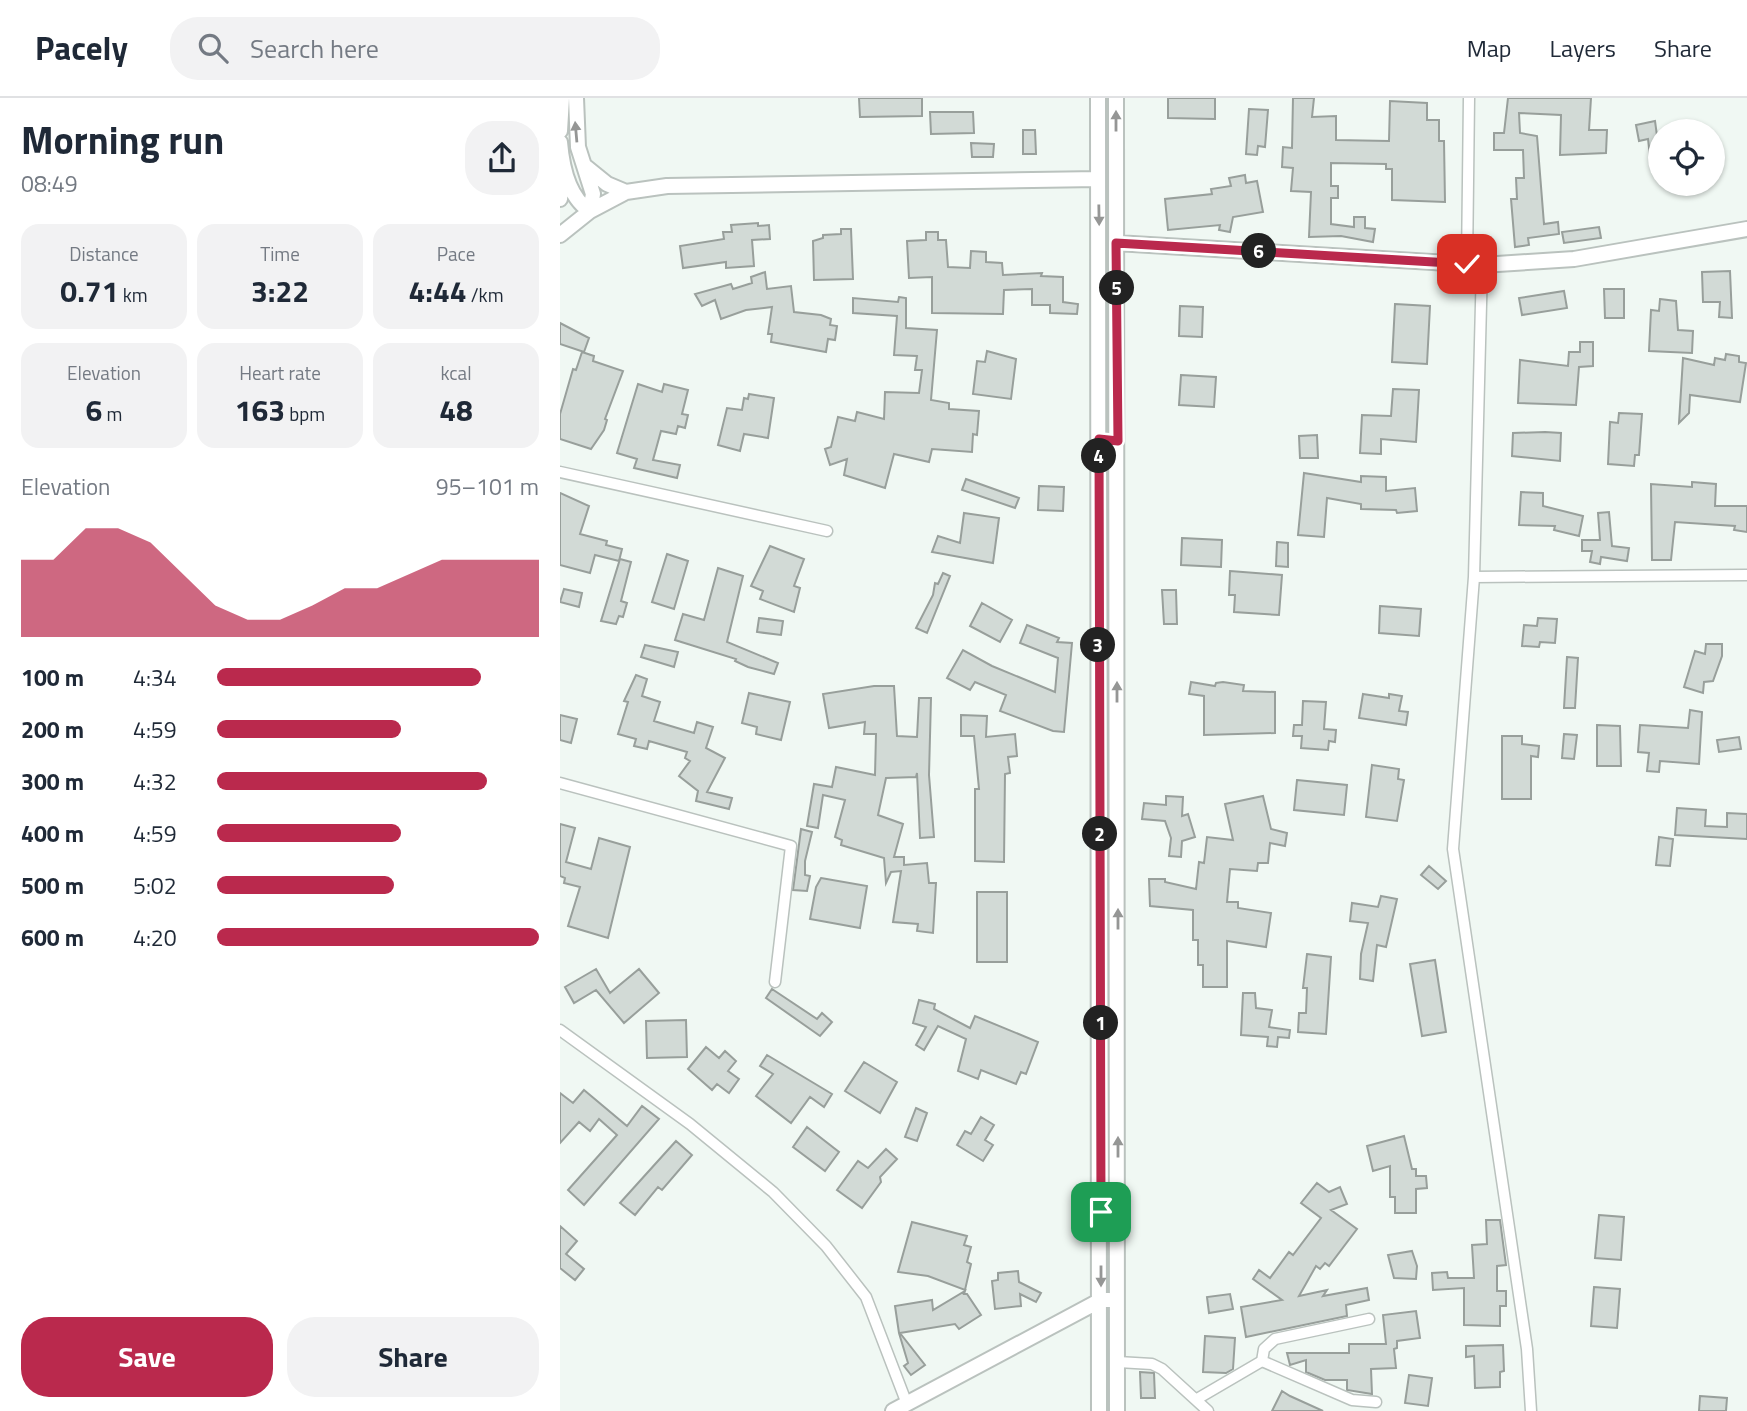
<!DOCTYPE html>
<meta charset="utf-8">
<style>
body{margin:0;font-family:"Titillium Web",sans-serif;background:#f2f2f3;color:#1f2937;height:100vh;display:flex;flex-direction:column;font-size:26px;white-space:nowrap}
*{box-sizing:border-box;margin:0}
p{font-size:23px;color:#747a83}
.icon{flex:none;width:38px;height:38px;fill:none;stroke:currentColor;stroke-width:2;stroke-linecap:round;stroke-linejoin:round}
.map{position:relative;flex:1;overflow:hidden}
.sheet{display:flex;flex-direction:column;background:#fff;width:560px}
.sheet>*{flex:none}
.controls{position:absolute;left:1088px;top:21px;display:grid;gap:14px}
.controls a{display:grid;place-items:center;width:77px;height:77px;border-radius:50%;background:#fff;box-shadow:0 2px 5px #0004;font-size:35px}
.pin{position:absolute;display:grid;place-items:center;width:60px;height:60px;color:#fff;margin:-30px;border-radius:14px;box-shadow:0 4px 10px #0006}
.km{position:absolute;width:35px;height:35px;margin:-18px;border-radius:50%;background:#222;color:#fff;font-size:19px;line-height:35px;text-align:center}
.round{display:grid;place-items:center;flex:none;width:74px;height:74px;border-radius:28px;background:#f2f2f3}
.summary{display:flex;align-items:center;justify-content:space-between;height:119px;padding:0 21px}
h1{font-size:38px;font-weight:700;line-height:52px}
.stats{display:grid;grid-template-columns:repeat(3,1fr);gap:10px;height:119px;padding:7px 21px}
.stats div{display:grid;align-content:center;border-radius:18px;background:#f2f2f3;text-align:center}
.stats b{font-size:30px;font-weight:700}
.stats small{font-size:19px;font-weight:400}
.stats p{font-size:19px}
.chart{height:196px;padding:14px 21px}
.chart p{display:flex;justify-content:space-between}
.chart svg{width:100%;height:126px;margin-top:7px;fill:#ba294d;opacity:.7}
.action{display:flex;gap:14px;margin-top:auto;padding:14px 21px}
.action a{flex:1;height:80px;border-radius:28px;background:#ba294d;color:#fff;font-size:28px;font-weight:700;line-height:80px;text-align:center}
.action a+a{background:#f2f2f3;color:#1f2937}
ul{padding:0 21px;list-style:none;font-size:23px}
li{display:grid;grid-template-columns:112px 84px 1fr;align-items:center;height:52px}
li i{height:18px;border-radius:9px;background:#ba294d}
header{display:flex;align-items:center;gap:42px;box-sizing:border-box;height:98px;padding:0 35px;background:#fff;border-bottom:2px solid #e0e1e3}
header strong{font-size:33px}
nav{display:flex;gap:38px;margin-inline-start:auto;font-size:24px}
.search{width:490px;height:63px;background:#f2f2f3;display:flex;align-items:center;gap:18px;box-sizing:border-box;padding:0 24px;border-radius:28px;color:#747a83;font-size:26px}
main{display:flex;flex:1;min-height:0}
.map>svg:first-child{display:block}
.building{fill:#d2dad6;stroke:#989f9b;stroke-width:2}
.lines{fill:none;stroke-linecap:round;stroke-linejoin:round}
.street-casing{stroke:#bac2be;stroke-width:13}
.secondary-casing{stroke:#bac2be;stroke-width:18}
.street{stroke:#fff;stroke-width:10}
.secondary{stroke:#fff;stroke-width:14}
.oneway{fill:#959695}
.route-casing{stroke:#fff;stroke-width:14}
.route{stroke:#ba294d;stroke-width:9}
</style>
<header>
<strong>Pacely</strong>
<div class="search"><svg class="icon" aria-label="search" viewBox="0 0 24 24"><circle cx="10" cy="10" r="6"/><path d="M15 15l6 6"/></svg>Search here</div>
<nav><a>Map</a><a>Layers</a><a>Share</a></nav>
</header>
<main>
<section class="sheet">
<div class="summary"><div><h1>Morning run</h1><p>08:49</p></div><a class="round"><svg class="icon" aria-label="share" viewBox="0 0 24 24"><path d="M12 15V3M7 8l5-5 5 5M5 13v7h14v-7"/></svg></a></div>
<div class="stats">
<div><p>Distance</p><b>0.71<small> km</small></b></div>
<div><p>Time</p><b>3:22</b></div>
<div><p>Pace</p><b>4:44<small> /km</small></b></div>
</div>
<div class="stats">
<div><p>Elevation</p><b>6<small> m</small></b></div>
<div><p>Heart rate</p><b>163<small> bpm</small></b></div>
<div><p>kcal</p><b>48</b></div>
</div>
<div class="chart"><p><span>Elevation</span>95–101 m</p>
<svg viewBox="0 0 160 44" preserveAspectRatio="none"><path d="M0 44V17L10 17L20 6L30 6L40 11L50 22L60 33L70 38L80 38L90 33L100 27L110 27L120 22L130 17L140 17L150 17L160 17V44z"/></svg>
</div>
<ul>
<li><b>100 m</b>4:34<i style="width:82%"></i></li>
<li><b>200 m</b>4:59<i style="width:57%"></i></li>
<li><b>300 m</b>4:32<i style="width:84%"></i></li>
<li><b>400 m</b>4:59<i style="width:57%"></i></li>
<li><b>500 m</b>5:02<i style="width:55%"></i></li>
<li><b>600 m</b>4:20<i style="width:100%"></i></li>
</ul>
<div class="action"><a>Save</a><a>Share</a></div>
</section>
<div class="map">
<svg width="1187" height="1313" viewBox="0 0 1187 1313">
<rect width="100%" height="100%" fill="#f0f8f3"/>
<path class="building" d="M299 0H362V18L300 19Z
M608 0H655V21L608 20Z
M733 0H754L752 19 776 18V42L829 43 830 3 867 5V22H879V43H884L885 104 832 102V71H826V66L771 65V88H778V100H771V126L794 129V119H805V130L815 131 813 144 781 138 749 139 751 94 731 93 733 70 722 69 723 49 732 50Z
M948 0H1031L1029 32H1047L1046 55 1000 57 1001 17 959 15 960 35 977 38 984 126 998 124 999 136 968 140 969 147 955 149 951 101H957L956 80H964L963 52H934V35H944Z
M689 11 708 12 705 49 698 48 697 57 686 56Z
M370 14H413L414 35 371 36Z
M1095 23 1101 67 1091 68 1088 41 1079 43 1076 27Z
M463 32H475L476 56H463Z
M411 45 434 46 433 59H412Z
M685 77 686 85 697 83 703 114 673 119 670 134 659 132 660 127 608 132 605 101 652 96 651 91 671 88 669 80Z
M198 125V128L209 127 210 141 192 142 194 168 166 170V164L123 170 120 148 164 141 163 134H172L171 127Z
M1039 129 1041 140 1004 145 1002 134Z
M281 131H291L293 181 254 182 253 143 263 140V137L281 136Z
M366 134H378V142H386L388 169 410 170 411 153 426 154V164L442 165 443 177 482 175 481 178 503 179V204L518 206 517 216 490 215V207H472V191L444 192 443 216 372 215V179L349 180 347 143 366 142Z
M1170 173 1172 220 1159 219 1160 204H1143L1142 174Z
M205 174 207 191 231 188 234 214 261 217 271 221 270 227 277 228 275 242 268 241 266 254 211 244 212 236H208L212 209 186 212 161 221 155 202 142 208 135 196 171 186 173 191 192 185 191 179Z
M1044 191H1064V220H1045Z
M1004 193 1007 210 962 217 959 200Z
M339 199 346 200V230L377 232 371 302 389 305V311L419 313 417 337 413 336 412 354 372 351 369 364 334 356 325 390 284 377 287 361 270 367 265 351 271 349 278 319 295 323 297 314 324 321 325 294 359 295 362 272H355L357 258 334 257 337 218 293 215V200L338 204Z
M1100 201 1116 203 1118 232 1133 233 1132 255 1089 253 1091 212 1099 213Z
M835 206 870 208 867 266 832 264Z
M620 208 643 209 642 239 619 238Z
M0 225 29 240 24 254 0 246Z
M1020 244H1033V268L1019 269 1016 307 958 305 960 262 1008 268 1009 254H1020Z
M427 253 456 261 451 301 413 296 417 263 425 264Z
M22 254 34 258 33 263 63 273 45 321 47 322 44 332 31 351 0 341V316L13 271 16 272Z
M1166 256 1179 258V264L1186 265 1180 304 1130 297 1129 315 1119 325 1123 260 1154 267 1155 260 1165 262Z
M621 277 656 279 654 309 619 307Z
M78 286 102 294 104 286 128 292 122 316 128 317 125 330 118 328 116 336 101 333 93 362 120 367 117 380 74 370 77 361 57 355Z
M833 291 859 292 856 344 821 341V356L800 355 802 317 831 318Z
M189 296 214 300 208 340 184 336 180 353 158 347 167 310 182 312 184 300 188 301Z
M1059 315 1082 316 1079 357H1075L1074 368 1048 366 1050 324 1058 325Z
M985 334 1001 335 1000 363 952 358 953 335Z
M757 337 758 360H740L739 338Z
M744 375 801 384V378L826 379V393L855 390 857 413 837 415 836 412 801 411V406L767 400 764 439 738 437Z
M406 381 459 400 455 410 402 392Z
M1132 384 1156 386 1155 408H1187V434L1174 432 1175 428 1115 424 1111 462H1092L1091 386 1132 389Z
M479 388 504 389 503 413 478 412Z
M961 394 983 395V408L1023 418 1019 438 994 432 995 428 959 427Z
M0 395 29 408 20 436 47 443 46 447 62 451 59 463 35 457 30 475 0 467Z
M1049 414 1052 448 1069 450 1067 463 1041 459 1040 466 1030 464 1032 453H1022V442H1040L1038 415Z
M404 415 439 420 433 465 372 454 378 438 400 445Z
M622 440 662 442 661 469 621 467Z
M717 444 728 445V469L716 468Z
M210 448 244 461 234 488 240 490 234 514 200 501 203 493 191 488Z
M107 456 128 463 114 511 92 504Z
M60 461 71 464 61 503 67 505 63 519 59 518 56 526 41 523Z
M158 470 183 478 167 544 218 565 214 576 188 569 175 563 176 561 115 542 123 516 144 522Z
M670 473 722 477 719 517 674 514 675 497H669Z
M383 475 390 478 367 535 356 530 373 497 375 485 378 486Z
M4 491 22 495 19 509 0 504Z
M602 492H616L617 526H604Z
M422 505 452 522 440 544 410 528Z
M820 508 861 511 859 538 819 535Z
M199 520 223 523 221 537 197 534Z
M978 520 997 521 995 545 980 544 979 549 962 548 964 527 977 528Z
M467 527 499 540 497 544 512 545 504 634 493 633 440 613 446 597 415 584 410 592 387 580 403 552 432 568 495 594 498 560 460 545Z
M1146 546H1162V558L1153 583 1144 584 1143 595 1124 589 1135 553 1145 556Z
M85 547 118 554 114 569 81 559Z
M1007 559 1018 560 1015 610H1004Z
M76 577 87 581 82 598 100 604 94 623 134 635 137 624 153 629 146 650 165 660 147 694 172 700 169 711 136 703 138 693 119 678 130 663 125 660 127 654 89 643 87 651 74 648 76 641 58 636 68 604 64 603Z
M631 584 655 588 656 585 663 584 684 587 683 593 715 594V635L644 637V598L629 596Z
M314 588H334L337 638 357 639 359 600H371L369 677 374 739 360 740 357 675 356 679 326 680 318 717 343 726 334 759H344V767L367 765 369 785H376L373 835 357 833 358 826 333 824 341 773 331 774 326 785 324 760 281 747 282 742 275 739 285 702 263 697 258 730 247 728 254 686 272 689 276 669 315 677 316 636H304L305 624 269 630 263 596Z
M189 595 230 604 221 642 196 636 197 629 182 625Z
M803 596 829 600V596L842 598 839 613 848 614 846 627 799 620Z
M743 603 766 604 764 631 776 632 775 644 769 643 768 652 741 650 742 638H733L734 627H742Z
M1130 612 1142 614 1139 666 1100 663 1099 674 1087 673 1089 655 1078 654 1080 627 1128 630Z
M0 617 17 621 11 645 0 642Z
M401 617 427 618 426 639 455 636 457 658 448 659 450 675 445 676 444 764 415 763V691H419L414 638H401Z
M1037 627 1060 628 1061 668H1037Z
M1004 636 1017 637 1014 661 1002 660Z
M942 638H962V646L979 648 978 659 971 658V701H942Z
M1179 639 1181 651 1159 654 1157 642Z
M812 667 839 671 838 681 844 682 837 723 806 719Z
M737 682 787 687 784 717 734 712Z
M606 698 623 699 622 718 628 716 635 739 622 743 621 759 609 758 611 740 605 723 582 721 584 705 606 707Z
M703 698 711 731 727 735 725 748 710 745 708 765H698L697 773 670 771 667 804H678V810L711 815 706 849 667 843V889H643V867H638V842H633V812L590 808 589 781H605V784L636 791 639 764 644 765 647 739 673 742 665 706Z
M1117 710 1146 712 1145 728 1167 729V715L1187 716V741L1115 737Z
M0 726 15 730 6 764 31 771 39 740 70 749 48 840 8 828 20 789 4 785 5 780 0 778Z
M241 731 252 734 245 763V777L250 778 247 793 233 792Z
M1099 739 1113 741 1110 768 1096 767Z
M869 768 886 783 878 791 861 777Z
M261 780 307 788 300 830 250 821 256 789Z
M417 794H447V864H417Z
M821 798 837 801 826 849 817 847 813 883 800 881 801 856 808 825 790 823 792 805 818 809Z
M747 856 771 859 766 936 738 934 739 915H746L747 890H743Z
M875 862 886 934 862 938 850 866Z
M36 871 50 895 79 871 99 895 64 925 36 892 14 905 5 889Z
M212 891 257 921 262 915 272 924 260 938 206 900Z
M683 895H695L696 910 712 912 709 929 730 932 729 940 718 939 717 949 707 948 708 939 681 937Z
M359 902 375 906 374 911 410 930 415 918 478 944 466 976 461 974 456 986 421 972 418 981 398 973 406 941 378 928 364 952 356 947 366 929 353 925Z
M126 922 127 959 87 960 86 923Z
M146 949 159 960 165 953 176 963 168 973 179 981 169 995 157 986 152 992 128 971Z
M207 957 272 996 264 1009 250 999 231 1025 196 998 213 976 200 968Z
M304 964 337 984 320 1015 285 993Z
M24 992 67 1028 82 1008 99 1021 24 1107 8 1092 57 1037 39 1021 30 1033 19 1024 0 1045V995L13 1005Z
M356 1010 367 1015 357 1043 345 1039Z
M421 1019 434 1027 425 1042 433 1047 423 1063 397 1047 405 1033 411 1036Z
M247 1029 279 1054 265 1073 233 1049Z
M844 1038 852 1071H856V1078H866L867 1090 856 1091V1115H835V1099H830V1068L813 1073 807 1048Z
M116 1043 132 1057 102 1092 98 1089 75 1117 60 1105Z
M326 1051 337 1061 320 1079 321 1084 302 1110 277 1092 298 1063 308 1070Z
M757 1085 769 1094 780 1089 787 1106 771 1112 797 1131 769 1168 765 1165 760 1171 756 1168 739 1198 767 1192 763 1198 807 1190 809 1202 786 1207 787 1218 686 1239 681 1209 722 1202 693 1181 699 1172 710 1180 729 1154 733 1157 761 1120 741 1105Z
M1039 1117 1064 1119 1061 1162 1035 1160Z
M926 1122H940L946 1167 937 1168V1193H946V1208H940V1228L904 1227V1190L873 1192 872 1175 887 1174 888 1180H914L912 1147 927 1146Z
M352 1124 407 1138 404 1147 411 1149 407 1164 411 1166 405 1192 368 1178 338 1174Z
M0 1128 17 1143 6 1156 24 1171 15 1182 0 1170Z
M852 1153 857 1168 856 1181 834 1180 828 1157Z
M458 1173 459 1184 481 1195 476 1204 460 1196 461 1208 435 1211 432 1183 438 1182V1175Z
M1034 1189 1060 1191 1057 1230 1031 1228Z
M405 1193 404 1196H407L421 1217 399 1231 395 1226 340 1235 365 1267 351 1277 344 1268 348 1265 339 1235 335 1208 372 1202 373 1212Z
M670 1196 673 1211 649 1215 647 1199Z
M856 1213 860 1240 837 1243V1250L834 1251 836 1270 811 1271 812 1296 787 1292V1282H765L746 1274V1262L730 1267 727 1255H789V1246H826L823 1217Z
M645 1238 675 1240 673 1271 666 1275 643 1274Z
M943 1247 944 1273 940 1274V1289L915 1290 914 1258 906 1259V1248Z
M580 1274 594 1275 595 1300H581Z
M849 1277 872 1280 868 1308 845 1305Z
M722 1293 730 1298 763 1313H712Z
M1140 1298 1167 1300 1166 1313H1139Z"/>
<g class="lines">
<g class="street-casing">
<path id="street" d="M907 166 909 0
M922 167 914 479 893 751 967 1251 971 1313
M0 374 267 433
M914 479 1187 477
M0 685 231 748 215 884
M0 932 130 1026 213 1094 266 1148 306 1199 347 1306
M702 1263 792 1302 816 1304
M558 1264 592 1266 602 1271 648 1313
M637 1301 702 1263 704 1251 715 1241 809 1221"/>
</g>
<g class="secondary-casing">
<path id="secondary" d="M538 0 539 1313
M556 0 557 1313
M0 33 2 0
M0 44C2 68 8 99 30 113L33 96 18 49 16 0
M26 69 47 86 66 94
M0 101 3 74
M0 137 30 113 66 94 107 88 538 81
M556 145 922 167 1014 161 1187 131
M333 1313 541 1202H549"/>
</g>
<use href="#street" class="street"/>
<use href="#secondary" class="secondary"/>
</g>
<defs><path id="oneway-solid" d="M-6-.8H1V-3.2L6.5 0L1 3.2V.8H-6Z" transform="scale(1.75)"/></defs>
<g class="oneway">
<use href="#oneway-solid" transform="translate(556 23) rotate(-90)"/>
<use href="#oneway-solid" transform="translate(16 34) rotate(-95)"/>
<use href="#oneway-solid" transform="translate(539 117) rotate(89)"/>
<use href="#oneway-solid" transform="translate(557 594) rotate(-90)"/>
<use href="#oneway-solid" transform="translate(558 821) rotate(-90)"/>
<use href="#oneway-solid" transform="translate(558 1049) rotate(-90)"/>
<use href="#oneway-solid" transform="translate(541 1178) rotate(90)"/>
</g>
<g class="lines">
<g class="route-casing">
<path id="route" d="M541 1114 539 341 558 343 556 145 907 166"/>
</g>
<use href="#route" class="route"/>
</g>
</svg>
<div class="controls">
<a><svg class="icon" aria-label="locate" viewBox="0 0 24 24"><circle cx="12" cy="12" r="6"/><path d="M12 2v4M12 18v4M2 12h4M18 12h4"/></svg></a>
</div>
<div class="pin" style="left:541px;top:1114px;background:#1e9e55"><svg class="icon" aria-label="arrive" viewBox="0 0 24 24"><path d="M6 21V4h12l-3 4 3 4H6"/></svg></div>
<div class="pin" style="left:907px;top:166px;background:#d93025"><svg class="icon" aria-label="check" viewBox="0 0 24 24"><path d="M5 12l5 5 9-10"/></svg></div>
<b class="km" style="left:541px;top:925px">1</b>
<b class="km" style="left:540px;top:736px">2</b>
<b class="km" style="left:538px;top:547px">3</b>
<b class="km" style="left:539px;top:358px">4</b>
<b class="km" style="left:557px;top:190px">5</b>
<b class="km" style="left:699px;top:153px">6</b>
</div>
</main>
